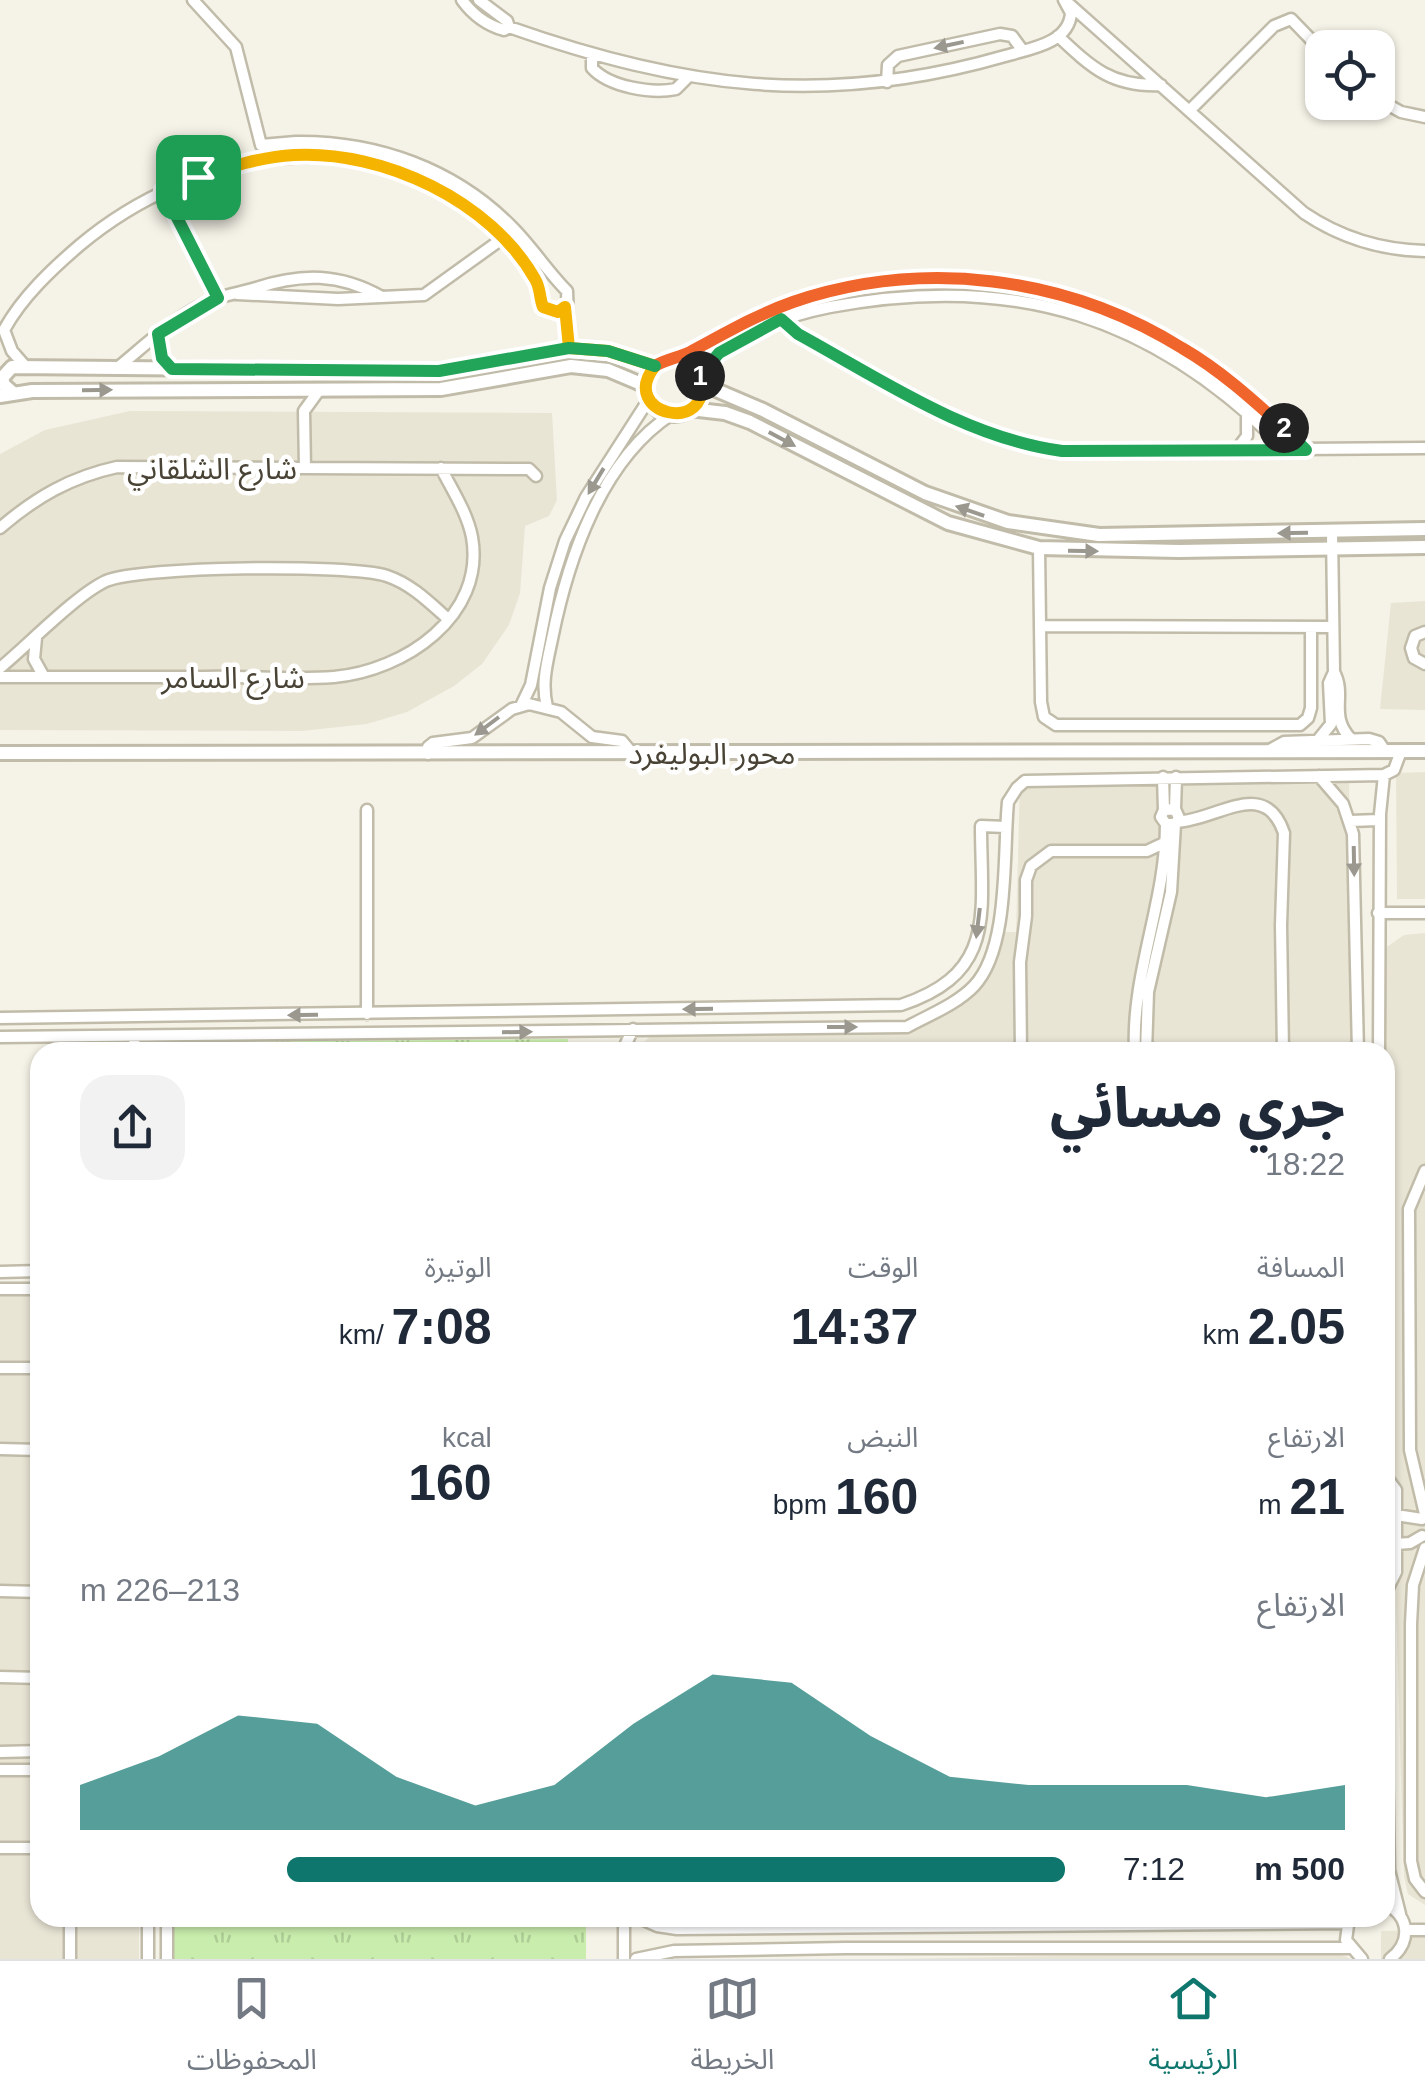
<!DOCTYPE html>
<html lang="ar">
<meta charset="utf-8">
<style>
body{margin:0;font-family:Helvetica,"Noto Sans Arabic",sans-serif;background:#f2f2f3;color:#1f2937;direction:rtl;height:100vh;display:flex;flex-direction:column;font-size:38px;white-space:nowrap}
*{box-sizing:border-box;margin:0}
p{font-size:32px;color:#747a83}
.icon{flex:none;width:55px;height:55px;fill:none;stroke:currentColor;stroke-width:2;stroke-linecap:round;stroke-linejoin:round}
.map{position:relative;flex:1;overflow:hidden;direction:ltr}
.drawer{position:absolute;left:30px;top:1042px;width:1365px;height:885px;display:flex;flex-direction:column;background:#fff;border-radius:30px;box-shadow:0 2px 8px #0004;direction:rtl}
.drawer>*{flex:none}
.buttons{position:absolute;left:1305px;top:30px;display:grid;gap:20px}
.buttons a{display:grid;place-items:center;width:90px;height:90px;border-radius:20px;background:#fff;box-shadow:0 2px 8px #0004;font-size:50px}
.pin{position:absolute;display:grid;place-items:center;width:85px;height:85px;color:#fff;margin:-42px;border-radius:20px;box-shadow:0 5px 15px #0006}
.km{position:absolute;width:50px;height:50px;margin:-25px;border-radius:50%;background:#222;color:#fff;font-size:28px;line-height:50px;text-align:center}
.round{display:grid;place-items:center;flex:none;width:105px;height:105px;border-radius:30px;background:#f2f2f3}
.summary{display:flex;align-items:center;justify-content:space-between;height:170px;padding:0 50px}
h1{font-size:55px;font-weight:800;line-height:75px}
.metrics{display:grid;grid-template-columns:repeat(3,1fr);gap:15px;height:170px;padding:10px 50px}
.metrics div{display:grid;align-content:center}
.metrics b{font-size:50px;font-weight:800}
.metrics small{font-size:28px;font-weight:400}
.metrics p{font-size:28px}
.chart{height:280px;padding:20px 50px}
.chart p{display:flex;justify-content:space-between}
.chart svg{width:100%;height:180px;margin-top:10px;fill:#0f766e;opacity:.7}
ul{padding:0 50px;list-style:none;font-size:32px}
li{display:grid;grid-template-columns:160px 120px 1fr;align-items:center;height:75px}
li i{height:25px;border-radius:12px;background:#0f766e}
.dock{display:flex;justify-content:space-around;align-items:center;height:140px;border-top:2px solid #e0e1e3;background:#fff;font-size:28px;color:#747a83}
.dock a{display:grid;justify-items:center;gap:5px}
.dock .current{color:#0f766e}
.map>svg:first-child{display:block}
.residential{fill:#e9e5d5}
.park{fill:url(#park-tufts)}
.lines{fill:none;stroke-linecap:round;stroke-linejoin:round}
.minor-casing{stroke:#c1bca9;stroke-width:15}
.tertiary-casing{stroke:#c1bca9;stroke-width:18}
.minor{stroke:#fff;stroke-width:10}
.tertiary{stroke:#fff;stroke-width:12}
.oneway{fill:#9b9890}
.split-1-casing{stroke:#fff;stroke-width:20}
.split-2-casing{stroke:#fff;stroke-width:20}
.split-3-casing{stroke:#fff;stroke-width:20}
.split-4-casing{stroke:#fff;stroke-width:20}
.split-1{stroke:#f5b400;stroke-width:12}
.split-2{stroke:#22a559;stroke-width:12}
.split-3{stroke:#f0652b;stroke-width:12}
.split-4{stroke:#22a559;stroke-width:12}
.labels{text-anchor:middle;dominant-baseline:central;stroke-width:9;stroke-linejoin:round;paint-order:stroke}
.street-label{font-size:30px;fill:#494335;stroke:#fff}
</style>
<div class="map">
<svg width="1425" height="1959" viewBox="0 0 1425 1959">
<defs>
<pattern id="park-tufts" width="24" height="20" patternUnits="userSpaceOnUse" patternTransform="scale(2.5)"><rect width="24" height="20" fill="#c9edac"/><path d="M3 7l-1-3M5 7V3M7 7l1-3M15 17l-1-3M17 17v-4M19 17l1-3" fill="none" stroke="#aecc95"/></pattern>
</defs>
<rect width="100%" height="100%" fill="#f5f2e7"/>
<path class="residential" d="M130 411 552 413 557 500 549 516 525 526 520 593 509 625 482 664 454 686 407 712 367 724 302 731 0 730V454L45 430Z
M1425 601V710L1380 709 1391 603Z
M1425 772V899H1397L1396 773Z
M1020 780 1349 781 1352 1052H632L653 1034 909 1031 959 1004 980 987 995 958 1003 932H1016Z
M1425 933V1905L1408 1894 1404 1877 1385 1232V1052H1380L1384 949 1404 935Z
M0 1293H40V1918H139V1959H0Z
M1425 1930V1959H1381V1931Z
M1332 1951 1351 1959H891Z"/>
<path class="park" d="M568 1039V1052H172V1042Z
M172 1918H586V1959H172Z"/>
<g class="lines">
<g class="minor-casing">
<path id="minor" d="M193 0 236 47 261 145 296 142V149
M462 0C473 15 486 25 504 30L509 27C682 88 825 108 1005 56 1028 49 1069 44 1071 13L1064 0
M479 0 507 21 509 27
M1069 4 1304 213C1341 238 1381 250 1425 251
M1058 36C1092 68 1112 87 1161 85
M592 56V68C609 87 652 94 676 89L687 78
M887 82 888 65 898 56 1000 34 1012 36 1023 51
M1378 99 1401 112 1425 117
M1190 110 1274 26 1291 19 1322 51
M296 142C377 141 455 169 512 227 532 247 548 272 567 291L569 348
M163 190 218 298
M237 294 338 299 424 295 506 236
M775 309 785 324 798 334C882 380 965 438 1062 451L1425 448
M159 334 162 358 172 369
M676 359C715 340 751 317 793 302 991 235 1165 307 1306 450
M26 367 12 351 4 330C22 297 52 269 80 245 192 151 367 116 484 222 503 239 523 257 535 279 541 289 539 297 543 307L559 311 565 307
M116 369C147 344 180 311 218 298 230 294 243 292 256 288 301 273 340 273 382 297
M700 376C729 336 783 316 830 307 1015 272 1155 316 1286 450
M1235 452 1247 436V411
M305 468 304 411 320 389
M0 528C36 497 71 477 117 467L529 469 536 476
M1332 533 1334 672C1347 696 1328 715 1351 739
M1039 548 1041 702 1044 717 1056 725H1300L1308 718 1311 708V627
M1040 626 1333 627
M1425 632 1415 636 1411 648 1414 658 1425 664
M36 638 34 659 44 677
M0 668C28 645 76 595 106 581 141 566 349 564 387 576 411 584 429 602 448 619
M0 677C68 677 137 677 205 677 248 676 292 680 334 677 404 671 486 616 472 537 467 512 452 490 441 468
M521 706 531 685 550 588 565 541 586 497 649 399
M547 707C541 683 547 663 552 639 568 559 601 460 672 414
M1318 740 1331 724 1329 683 1334 672
M1266 752 1284 742 1369 739 1379 742 1385 751
M428 754V747L433 743 472 738 512 709 529 704 561 712 592 737 622 741 632 753
M1319 776 1343 804 1353 834 1358 1052
M1163 777 1164 810
M1175 809 1164 810 1161 817 1166 824H1175L1179 818 1175 809 1176 777
M367 810V1014
M1350 821 1379 820
M1177 822C1219 819 1265 777 1284 833L1281 925 1283 1052
M1378 913H1425
M0 1018 901 1005C998 973 981 912 981 826L1006 827
M0 1037 907 1027C929 1015 957 1004 974 986 1010 948 1003 852 1008 802L1017 788 1025 781 1384 775 1394 770 1401 751
M134 1037 135 1052
M622 1052 633 1029
M1021 1052 1020 962 1026 916V880L1031 866 1051 851H1147L1166 842
M1135 1052C1131 974 1166 902 1166 824
M1146 1052 1148 992 1171 892 1175 824
M1379 1052 1380 814 1384 775
M1425 1171 1409 1209 1410 1450 1425 1514
M0 1272 40 1271
M0 1289H40
M0 1368H40
M0 1449 40 1450
M1385 1475 1396 1490V1572L1385 1594
M1396 1515 1422 1519
M1396 1544 1410 1543 1422 1536
M1425 1548 1413 1585 1411 1624V1861L1415 1879 1425 1892
M0 1591 40 1592
M1385 1649 1389 1870 1400 1914
M0 1677 40 1678
M0 1752 40 1751
M0 1770H40
M0 1848H40
M1385 1904C1410 1916 1412 1942 1390 1959
M70 1918V1959
M148 1918V1959
M167 1918V1959
M624 1918V1959
M639 1918 657 1926 677 1929 1347 1923
M1349 1918 1346 1940 1362 1959
M1406 1930H1425
M636 1959 674 1951 845 1948H1350"/>
</g>
<g class="tertiary-casing">
<path id="tertiary" d="M646 387a28 28 0 1 1 56 0a28 28 0 1 1-56 0Z
M702 384 763 410 925 493 1008 522 1099 535 1425 529
M12 392 4 385 2 378 12 367 439 371 569 348 607 351 655 366
M0 396 32 391 441 389 571 366 608 370 646 386
M690 409 725 413 750 422 948 523 1039 548 1179 551 1425 547
M0 753 1425 751"/>
</g>
<use href="#minor" class="minor"/>
<use href="#tertiary" class="tertiary"/>
</g>
<defs><path id="oneway-solid" d="M-6-.8H1V-3.2L6.5 0L1 3.2V.8H-6Z" transform="scale(2.5)"/></defs>
<g class="oneway">
<use href="#oneway-solid" transform="translate(949 45) rotate(168)"/>
<use href="#oneway-solid" transform="translate(97 390) rotate(-1)"/>
<use href="#oneway-solid" transform="translate(782 439) rotate(28)"/>
<use href="#oneway-solid" transform="translate(596 481) rotate(121)"/>
<use href="#oneway-solid" transform="translate(970 511) rotate(-161)"/>
<use href="#oneway-solid" transform="translate(1293 533) rotate(179)"/>
<use href="#oneway-solid" transform="translate(1083 551) rotate(1)"/>
<use href="#oneway-solid" transform="translate(487 726) rotate(143)"/>
<use href="#oneway-solid" transform="translate(1354 861) rotate(89)"/>
<use href="#oneway-solid" transform="translate(978 923) rotate(97)"/>
<use href="#oneway-solid" transform="translate(698 1009) rotate(179)"/>
<use href="#oneway-solid" transform="translate(303 1015) rotate(179)"/>
<use href="#oneway-solid" transform="translate(842 1027)"/>
<use href="#oneway-solid" transform="translate(517 1032) rotate(-1)"/>
</g>
<g class="lines">
<g class="split-1-casing">
<path id="split-1" d="M198 177C229 167 261 157 294 155 383 150 491 201 535 279 541 289 539 297 543 307L558 312 565 307 569 348 608 351 655 366C616 415 715 437 700 376"/>
</g>
<g class="split-2-casing">
<path id="split-2" d="M700 376 719 353 781 319 798 334C882 380 966 438 1062 451L1306 450 1284 428"/>
</g>
<g class="split-3-casing">
<path id="split-3" d="M655 366C666 359 678 358 690 352 724 334 756 315 793 302 923 258 1066 276 1182 348 1220 370 1252 399 1284 428"/>
</g>
<g class="split-4-casing">
<path id="split-4" d="M198 177 163 190 218 298 158 334 162 358 172 369 439 371 569 348 608 351 655 366"/>
</g>
<use href="#split-1" class="split-1"/>
<use href="#split-2" class="split-2"/>
<use href="#split-3" class="split-3"/>
<use href="#split-4" class="split-4"/>
</g>
<g class="labels">
<g class="street-label">
<text x="212" y="468">شارع الشلقاني</text>
<text x="233" y="677">شارع السامر</text>
<text x="712" y="753">محور البوليفرد</text>
</g>
</g>
</svg>
<div class="buttons">
<a><svg class="icon" aria-label="locate" viewBox="0 0 24 24"><circle cx="12" cy="12" r="6"/><path d="M12 2v4M12 18v4M2 12h4M18 12h4"/></svg></a>
</div>
<div class="pin" style="left:198px;top:177px;background:#1e9e55"><svg class="icon" aria-label="arrive" viewBox="0 0 24 24"><path d="M6 21V4h12l-3 4 3 4H6"/></svg></div>
<b class="km" style="left:700px;top:376px">1</b>
<b class="km" style="left:1284px;top:428px">2</b>
<section class="drawer">
<div class="summary"><div><h1>جري مسائي</h1><p>18:22</p></div><a class="round"><svg class="icon" aria-label="share" viewBox="0 0 24 24"><path d="M12 15V3M7 8l5-5 5 5M5 13v7h14v-7"/></svg></a></div>
<div class="metrics">
<div><p>المسافة</p><b>2.05<small> km</small></b></div>
<div><p>الوقت</p><b>14:37</b></div>
<div><p>الوتيرة</p><b>7:08<small> /km</small></b></div>
</div>
<div class="metrics">
<div><p>الارتفاع</p><b>21<small> m</small></b></div>
<div><p>النبض</p><b>160<small> bpm</small></b></div>
<div><p>kcal</p><b>160</b></div>
</div>
<div class="chart"><p><span>الارتفاع</span>213–226 m</p>
<svg viewBox="0 0 160 44" preserveAspectRatio="none"><path d="M0 44V33L10 26L20 16L30 18L40 31L50 38L60 33L70 18L80 6L90 8L100 21L110 31L120 33L130 33L140 33L150 36L160 33V44z"/></svg>
</div>
<ul>
<li><b>500 m</b>7:12<i style="width:79%"></i></li>
</ul>
</section>
</div>
<nav class="dock">
<a class="current"><svg class="icon" aria-label="home" viewBox="0 0 24 24"><path d="M3 11l9-7 9 7M6 9v11h12V9"/></svg>الرئيسية</a>
<a><svg class="icon" aria-label="map" viewBox="0 0 24 24"><path d="M3 6l6-2 6 2 6-2v14l-6 2-6-2-6 2zM9 4v14M15 6v14"/></svg>الخريطة</a>
<a><svg class="icon" aria-label="saved" viewBox="0 0 24 24"><path d="M7 4h10v16l-5-4-5 4z"/></svg>المحفوظات</a>
</nav>
